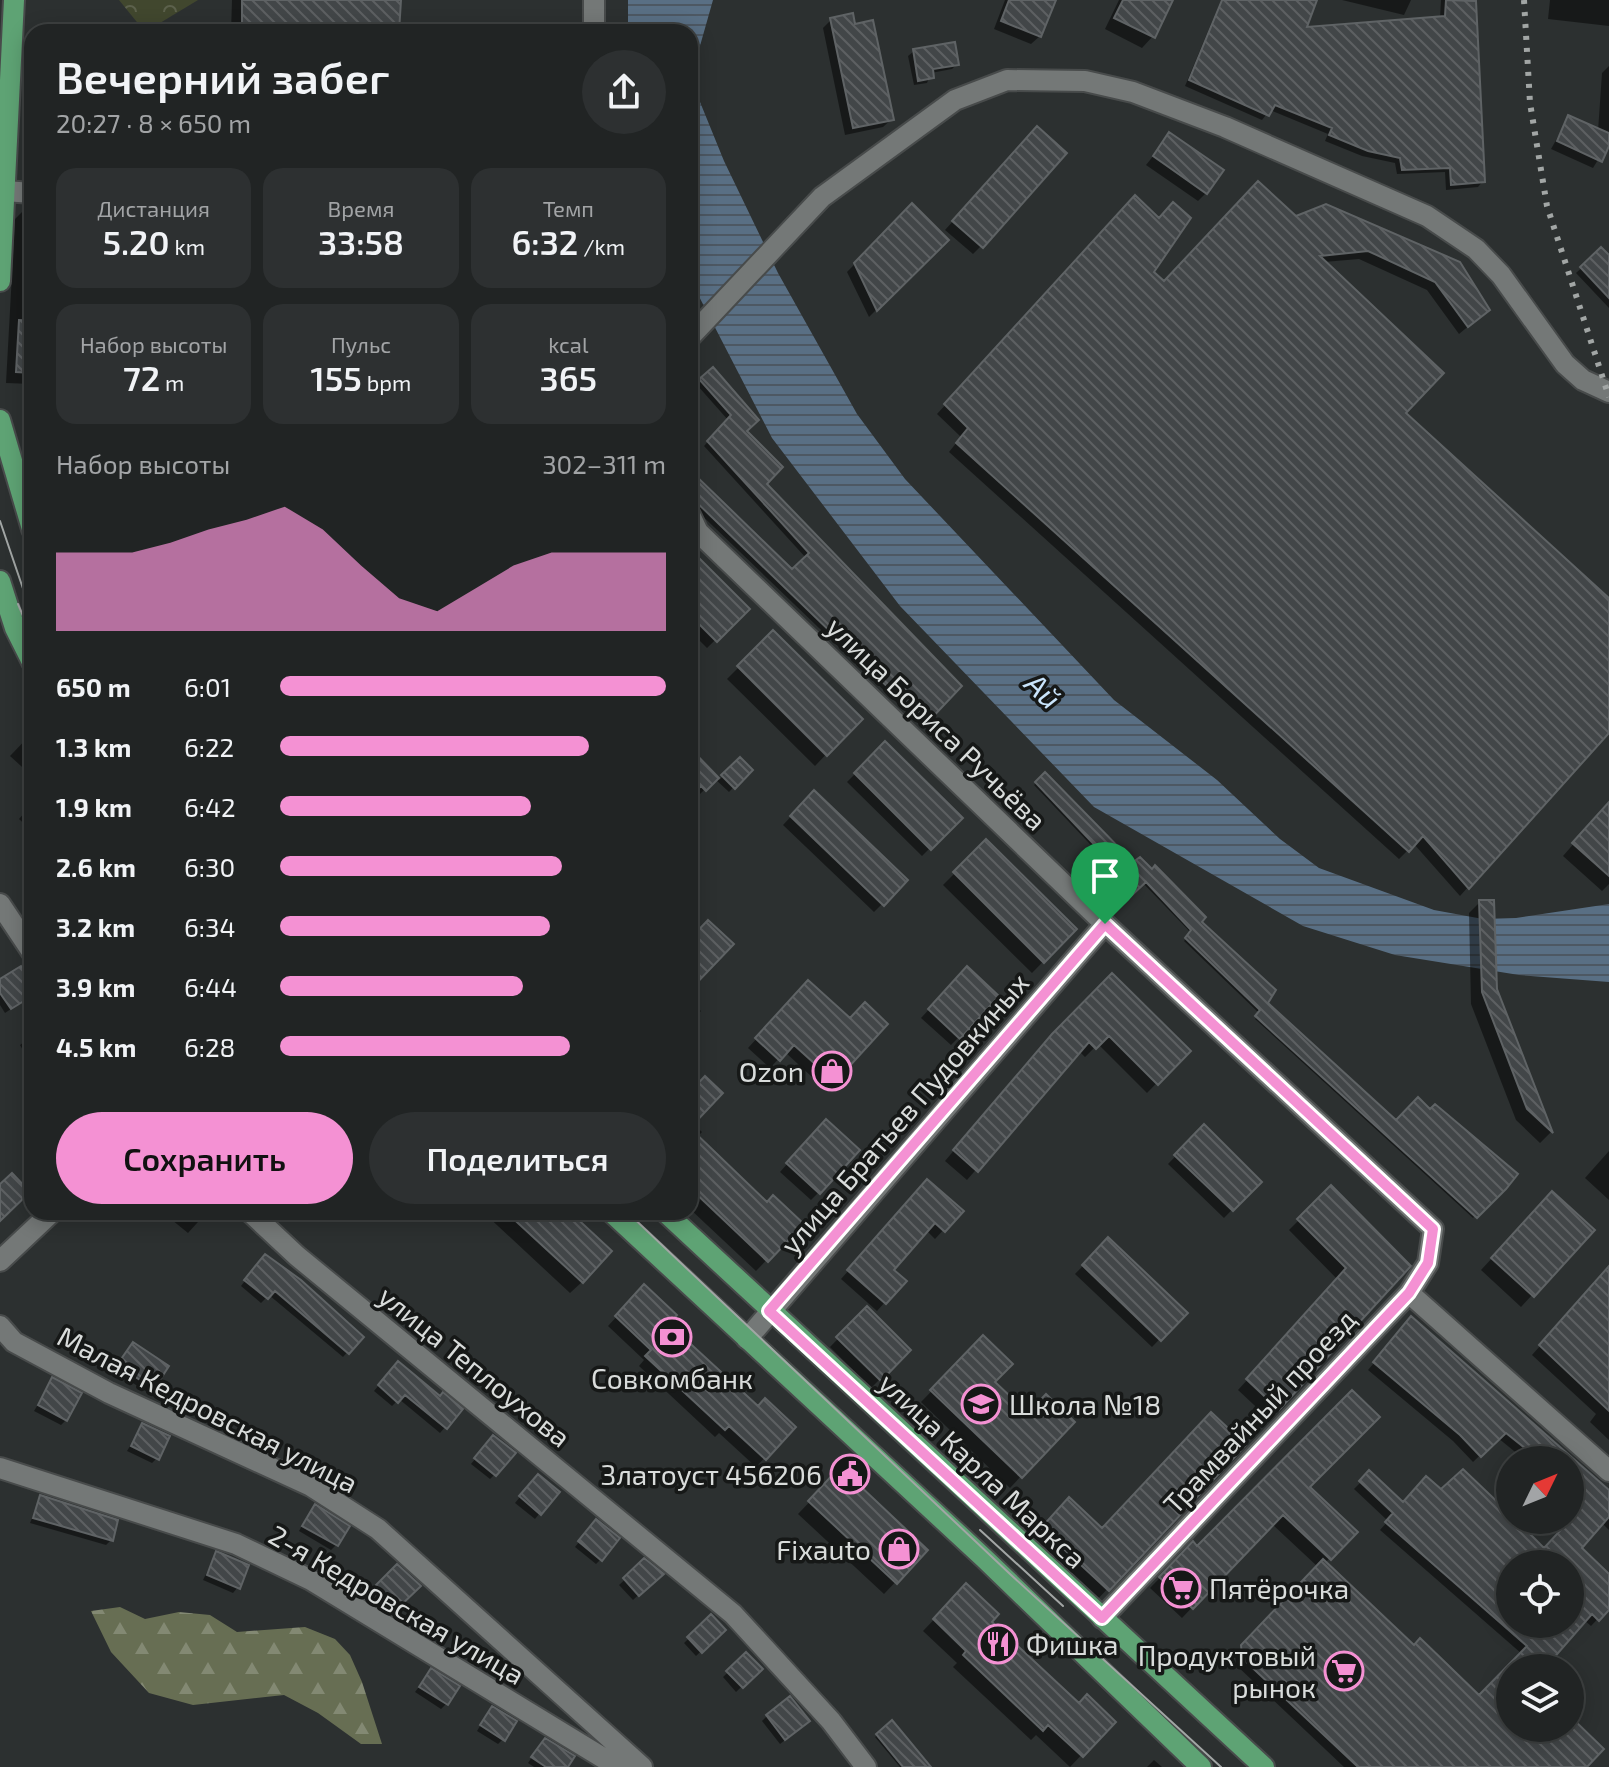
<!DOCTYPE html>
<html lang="ru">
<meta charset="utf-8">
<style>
body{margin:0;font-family:"Exo 2",sans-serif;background:#2d3031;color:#f1f3f6;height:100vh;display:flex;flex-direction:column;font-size:30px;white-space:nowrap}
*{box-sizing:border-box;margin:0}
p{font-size:26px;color:#a2a4a6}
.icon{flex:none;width:44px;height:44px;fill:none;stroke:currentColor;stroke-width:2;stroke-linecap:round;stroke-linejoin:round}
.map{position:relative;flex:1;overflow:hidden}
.sheet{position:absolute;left:24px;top:24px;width:674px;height:1196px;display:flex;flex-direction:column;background:#212424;border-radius:24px;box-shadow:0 4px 20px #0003,0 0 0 2px #3e4141}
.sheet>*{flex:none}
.needle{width:52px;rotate:47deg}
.fabs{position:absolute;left:1496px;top:1446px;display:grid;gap:16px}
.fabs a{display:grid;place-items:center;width:88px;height:88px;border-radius:50%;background:#212424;box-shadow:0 4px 20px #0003,0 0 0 2px #3e4141;font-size:40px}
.pin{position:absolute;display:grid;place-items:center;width:68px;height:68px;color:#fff;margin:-82px -34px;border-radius:50% 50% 50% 0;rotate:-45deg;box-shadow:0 0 8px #0007}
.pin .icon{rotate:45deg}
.round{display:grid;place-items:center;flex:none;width:84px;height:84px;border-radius:42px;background:#2d3031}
.head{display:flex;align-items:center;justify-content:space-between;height:136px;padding:0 32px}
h1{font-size:44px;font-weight:600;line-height:60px}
.metrics{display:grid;grid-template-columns:repeat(3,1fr);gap:12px;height:136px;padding:8px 32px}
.metrics div{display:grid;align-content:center;border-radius:20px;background:#2d3031;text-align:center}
.metrics b{font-size:34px;font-weight:600}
.metrics small{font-size:22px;font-weight:400}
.metrics p{font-size:22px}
.chart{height:224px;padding:16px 32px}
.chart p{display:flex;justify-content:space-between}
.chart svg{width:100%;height:144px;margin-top:8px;fill:#f491d3;opacity:.7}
.action{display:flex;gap:16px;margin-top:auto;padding:16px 32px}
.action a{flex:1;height:92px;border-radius:48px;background:#f491d3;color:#111;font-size:32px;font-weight:600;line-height:92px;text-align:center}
.action a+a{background:#2d3031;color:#f1f3f6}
ul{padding:0 32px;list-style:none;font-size:26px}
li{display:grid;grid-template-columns:128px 96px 1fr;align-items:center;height:60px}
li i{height:20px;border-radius:10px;background:#f491d3}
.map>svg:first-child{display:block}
.forest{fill:url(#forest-firs)}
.park{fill:url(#park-crowns)}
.water{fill:url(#water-rules)}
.shadow{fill:#0007;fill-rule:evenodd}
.building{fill:url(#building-back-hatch);stroke:#5f6365;stroke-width:2;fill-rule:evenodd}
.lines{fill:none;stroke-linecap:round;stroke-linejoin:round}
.minor-casing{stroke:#484b4b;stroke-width:24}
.major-casing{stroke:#484b4b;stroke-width:24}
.minor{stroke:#747877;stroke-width:20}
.major{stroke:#5ea374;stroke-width:20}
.tram{stroke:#a2a6a5;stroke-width:2}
.rail{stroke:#a2a6a5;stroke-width:6;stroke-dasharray:4 8;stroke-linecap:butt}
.route-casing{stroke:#fff;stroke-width:16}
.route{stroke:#f491d3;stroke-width:10}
.labels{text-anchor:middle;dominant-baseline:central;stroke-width:7;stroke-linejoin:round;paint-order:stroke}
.street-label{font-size:28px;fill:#d9dcdb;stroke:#161817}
.poi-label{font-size:28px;fill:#d9dcdb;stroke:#161817;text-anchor:end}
.water-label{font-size:30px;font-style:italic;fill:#cae5fc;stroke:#161817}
</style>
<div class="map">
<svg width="1609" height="1767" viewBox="0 0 1609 1767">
<defs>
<pattern id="forest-firs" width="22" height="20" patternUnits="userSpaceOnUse" patternTransform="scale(2)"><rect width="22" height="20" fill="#676e53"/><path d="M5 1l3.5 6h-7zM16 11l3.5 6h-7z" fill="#838973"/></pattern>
<pattern id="park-crowns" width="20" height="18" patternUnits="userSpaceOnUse" patternTransform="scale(2)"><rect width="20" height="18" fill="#41472e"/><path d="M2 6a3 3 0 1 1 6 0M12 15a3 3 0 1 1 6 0" fill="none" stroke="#5c614c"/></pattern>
<pattern id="water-rules" width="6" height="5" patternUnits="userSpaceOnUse" patternTransform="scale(2)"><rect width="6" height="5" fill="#596f84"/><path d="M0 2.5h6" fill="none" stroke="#4d5863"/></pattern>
<pattern id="building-back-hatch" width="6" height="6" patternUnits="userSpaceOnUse" patternTransform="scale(2)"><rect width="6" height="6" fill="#424648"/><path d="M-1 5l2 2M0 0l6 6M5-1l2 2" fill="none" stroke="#5d6062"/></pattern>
</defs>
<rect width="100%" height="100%" fill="#2c3030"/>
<path class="forest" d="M120 1607 145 1619 179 1612 210 1615 237 1632 305 1627 335 1639 350 1655 362 1682 382 1744H361L318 1713 284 1695 193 1705 149 1693 111 1652 91 1611Z"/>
<path class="park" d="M119 0H198L145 32Z"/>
<path class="water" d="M628 0H713L694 67 700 102 724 161 778 273 857 414 905 479 1114 700 1217 780 1280 839 1319 868 1434 910 1483 919 1516 918 1609 904V982L1519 975 1395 955 1303 926 1094 807 900 606 772 438 690 279V32H628Z"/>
<path class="shadow" d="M232 0H399L397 32H231Z
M1005 0H1053L1040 36 1031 44 994 29Z
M1119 0H1171L1153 36 1142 48 1105 29Z
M1221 0H1314L1304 30 1440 18 1441 0H1462L1483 181 1478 187 1446 190 1445 172 1397 174 1395 163 1362 156 1325 141 1328 134 1270 110 1262 120 1185 86Z
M1342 0H1411L1404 15Z
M1550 0H1609V26L1548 19Z
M831 20 853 26 892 119 883 127 845 135 823 28Z
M914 51 957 64 952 69 931 73 927 83 914 85 908 56Z
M1609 66V142L1593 168 1551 149 1569 117 1598 131 1602 73Z
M1170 135 1206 193 1198 201 1146 165Z
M1029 137 981 246 973 254 945 230Z
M912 206 946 240 869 317 847 272Z
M1127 206 1151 272 1164 283 1326 206 1488 310 1459 334 1427 290 1359 259 1324 262 1404 414 1609 600V730L1460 896 1414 844 1399 859 949 452 961 437 937 414Z
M26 208H32V384L6 383 15 219Z
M1601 250 1609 258V308L1576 273Z
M713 370 744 431 764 484 960 686 921 726 690 504V482L792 572 806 558 704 446 728 420 697 385Z
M32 447V471L26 453Z
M690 552 747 609 707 648 690 631Z
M773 633 860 719 815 766 727 679Z
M32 733V776L10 756Z
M885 744 960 818 922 856 847 782Z
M690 751 719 780 740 760 750 770 729 792 715 779 694 800 690 796Z
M1045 775 1133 865 1199 923 1265 1003 1396 1123 1515 1174 1473 1218 1255 1019 1260 1014 1184 941 1191 933 1142 882 1112 911 1101 899 1123 879 1034 785Z
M814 792 906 880 874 912 783 825Z
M1609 803V884L1602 891 1563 856Z
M32 804V831L19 819Z
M986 842 1075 929 1032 973 943 885Z
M1480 902 1495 990 1551 1132 1540 1143 1516 1120 1471 1004 1469 913Z
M1112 976 1188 1051 1147 1093 1098 1044 1085 1057 1079 1051 967 1180 945 1161 1042 1046Z
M959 977V1037L951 1045 921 1018Z
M0 982 32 986V995L5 1013 0 1005Z
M800 991 850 1020 886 1024 825 1089 785 1052 770 1068 748 1048Z
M690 1001 701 1011 690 1023Z
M32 1036V1066L20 1045Z
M690 1093 692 1123 702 1132 697 1137 766 1204 801 1224 756 1271 690 1209Z
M1204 1127 1259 1182 1224 1218 1168 1164Z
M818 1129 819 1192 811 1200 780 1172Z
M1609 1151V1200L1585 1178Z
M1331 1188 1408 1266 1268 1418 1238 1390 1338 1280 1289 1230Z
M920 1190 961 1211 935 1239 926 1230 891 1270 904 1281 877 1311 841 1279Z
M1541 1205 1592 1230 1521 1307 1481 1270Z
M178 1212H207L188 1233 172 1220Z
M483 1212H567L582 1282 570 1293Z
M1108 1240 1185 1313 1152 1347 1075 1274Z
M260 1261 361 1337 343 1357 269 1295 261 1303 241 1286Z
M1609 1268V1440L1590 1422 1596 1414 1532 1355Z
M644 1287 666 1324 757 1408 794 1427 756 1467 719 1433 715 1437 639 1366 644 1360 608 1326Z
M867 1309 909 1350 871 1388 830 1347Z
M1411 1319 1609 1492V1530L1601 1522 1579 1548 1609 1577V1607L1591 1626 1584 1620 1542 1668H1510V1728H1570V1719L1585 1767H1344L1236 1665 1235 1654 1318 1567 1272 1524 1182 1618 1150 1588 1193 1544 1197 1549 1308 1487 1355 1532 1325 1563 1414 1647 1479 1698 1522 1654 1380 1530 1388 1521 1354 1489 1370 1473 1403 1504 1441 1492 1510 1517 1544 1550 1569 1523 1566 1520H1570V1460H1525L1498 1438 1473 1462 1453 1441 1368 1370ZM1510 1564H1570V1624H1510Z
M983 1338 992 1382 1027 1416 1072 1422 1010 1488 921 1402Z
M128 1349 152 1387 147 1392 114 1371Z
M393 1368 460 1410 440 1433 399 1399 392 1406 374 1391Z
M53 1380 66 1420 61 1425 34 1411Z
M143 1425 157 1458 152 1463 127 1451Z
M489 1442 495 1474 490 1479 471 1464Z
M1243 1445 1096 1601 1031 1540 1069 1500 1102 1530Z
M840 1470 926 1550 884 1594 798 1514Z
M533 1481 557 1492 535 1519 515 1503Z
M41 1497 111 1540 106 1545 30 1523Z
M310 1512 336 1545 331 1550 299 1531Z
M592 1526 601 1559 596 1564 575 1547Z
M216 1554 238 1587 233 1593 203 1580Z
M645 1561 661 1574 633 1600 619 1585Z
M397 1567 418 1586 392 1611 373 1591Z
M966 1586 990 1622 1078 1705 1113 1722 1070 1767 1036 1735 1031 1740 953 1667 957 1663 923 1631Z
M711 1617 723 1630 696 1656 684 1643Z
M746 1655 760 1669 736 1692 723 1677Z
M431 1671 446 1704 441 1709 415 1692Z
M488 1713 503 1739 498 1744 477 1731Z
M767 1716 803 1726 780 1744 762 1721Z
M892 1723 928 1767H900L875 1737Z
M540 1745 565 1767H534L528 1763Z
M1154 1760 1162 1767H1147Z"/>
<path class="building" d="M242 0H401L399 32H242Z
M1009 0H1056L1041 37 1001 21Z
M1123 0H1173L1155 38 1114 18Z
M1222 0H1317L1307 27 1445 16 1446 0 1476 1 1485 182 1451 185 1450 168 1402 170 1400 158 1368 151 1329 135 1332 128 1275 105 1269 116 1189 80Z
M853 13 855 24 873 20 894 120 853 128 830 18Z
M955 42 959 65 933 69 934 78 918 81 913 49Z
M1568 115 1609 133V146L1602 162 1557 141Z
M1037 126 1067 153 983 248 952 221Z
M1169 132 1224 170 1207 194 1153 156Z
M1258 181 1296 216 1326 204 1460 262 1490 310 1468 327 1435 282 1368 251 1320 256 1444 373 1406 413 1609 598V733L1469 889 1423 836 1409 852 956 443 968 428 944 404 1135 195 1159 218 1173 202 1191 218 1154 272 1164 281Z
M912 203 949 240 877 311 854 263Z
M1601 247 1609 255V298L1580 267Z
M19 320 32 321V373L16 372Z
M713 367 759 420 747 431 783 467 767 484 962 686 926 724 690 496V470L792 569 809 553 707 441 731 415 699 379Z
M690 549 750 609 717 642 690 615Z
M773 630 863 719 827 756 737 666Z
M885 741 963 818 931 850 854 773Z
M690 748 719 778 706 791 701 786 690 797Z
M740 757 753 770 735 789 721 775Z
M1045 772 1133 862 1140 857 1152 869 1155 865 1206 917 1202 922 1276 990 1268 1003 1396 1120 1418 1097 1430 1109 1435 1104 1518 1174 1506 1189 1477 1218 1255 1016 1260 1010 1185 938 1191 930 1146 882 1115 911 1101 896 1123 875 1035 782Z
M814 790 908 880 884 906 790 816Z
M1609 802V876L1572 843Z
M986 839 1077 929 1044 963 953 872Z
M1479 900H1494L1497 989 1553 1133 1527 1109 1482 992Z
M708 920 734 944 690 990V939Z
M21 966 32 982V996L11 1009 0 993V979Z
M967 966 999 996 960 1039 928 1009Z
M1112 973 1191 1051 1158 1085 1109 1036 1096 1049 1089 1042 978 1172 953 1150 1052 1034Z
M808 980 850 1018 865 1002 888 1024 835 1082 794 1045 780 1061 755 1038Z
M705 1076 723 1093 690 1128 767 1202 773 1195 804 1224 768 1262 690 1188V1092Z
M826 1119 860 1150 820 1194 786 1163Z
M1204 1124 1262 1182 1233 1211 1174 1155Z
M12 1173 30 1192 0 1221V1184Z
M927 1179 964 1211 945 1232 935 1223 894 1270 907 1281 886 1304 847 1270Z
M1331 1185 1411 1266 1279 1410 1246 1379 1346 1268 1297 1219Z
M1552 1191 1595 1230 1534 1297 1491 1258Z
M506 1212H570L612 1251 583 1283Z
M1108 1237 1188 1313 1161 1341 1082 1265Z
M265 1254 301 1280 364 1337 349 1354 275 1291 268 1299 244 1280Z
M1609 1266V1411L1539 1345Z
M644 1284 677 1315 669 1324 758 1406 765 1398 796 1427 766 1460 729 1426 725 1430 645 1356 651 1350 615 1316Z
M867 1306 911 1350 881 1381 836 1337Z
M1411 1316 1609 1490V1517L1582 1548 1609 1574V1610L1599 1621 1592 1614 1545 1668H1510V1728H1570V1716L1604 1749 1587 1767H1358L1242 1658 1241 1645 1323 1559 1414 1645 1420 1638 1479 1695 1527 1646 1385 1522 1393 1513 1359 1481 1369 1470 1403 1502 1426 1476 1441 1489 1463 1469 1510 1514V1520H1516L1544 1548 1570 1520V1460H1540L1506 1433 1481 1457 1460 1435 1373 1362ZM1510 1564H1570V1624H1510Z
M983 1335 1013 1364 995 1382 1028 1413 1046 1394 1075 1422 1022 1478 930 1390Z
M133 1342 169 1366 154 1389 117 1365Z
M398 1361 440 1396 443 1392 463 1409 447 1429 405 1395 398 1403 378 1385Z
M52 1377 82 1393 67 1421 38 1405Z
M1352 1390 1380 1417 1310 1487 1358 1532 1331 1560 1283 1515 1193 1609 1159 1577 1193 1541 1197 1546Z
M1211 1412 1246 1445 1109 1591 1041 1528 1069 1497 1102 1528Z
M142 1423 170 1436 159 1460 131 1446Z
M493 1435 516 1453 496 1476 474 1458Z
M840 1467 928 1550 897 1584 808 1501Z
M538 1474 560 1492 541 1515 519 1496Z
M40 1495 118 1520 113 1541 33 1518Z
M315 1504 350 1526 338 1546 302 1526Z
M596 1519 620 1538 602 1561 578 1541Z
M216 1551 249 1565 240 1589 207 1575Z
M644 1558 664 1574 639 1596 623 1578Z
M397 1564 421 1586 398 1608 376 1585Z
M966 1583 999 1614 992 1622 1079 1703 1087 1694 1116 1722 1083 1757 1048 1725 1043 1731 963 1655 966 1651 933 1619Z
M711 1614 726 1630 702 1653 687 1637Z
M746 1652 763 1669 743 1688 726 1671Z
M431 1668 460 1686 448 1705 419 1687Z
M790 1696 810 1721 785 1740 766 1715Z
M492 1706 517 1721 505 1741 480 1725Z
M892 1720 931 1767H903L876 1734Z
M545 1738 575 1756 568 1767H546L531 1757Z"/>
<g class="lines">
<g class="minor-casing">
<path id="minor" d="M594 0V32
M5 191 32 193
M690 337 822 197 955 100 1007 80 1085 81 1133 92 1225 127 1427 216 1476 249 1501 275 1565 364 1583 380 1609 392
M690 515 698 532 1105 924 1433 1229 1428 1263 1409 1293 1102 1618
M0 904 32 952
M250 1212 297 1256 733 1614 831 1721 866 1767
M0 1261 52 1212
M1409 1293 1609 1471
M0 1326 14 1342 109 1393 311 1486 378 1529 642 1767
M747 1339 1105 924
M0 1468 236 1544 311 1580 618 1767"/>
</g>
<g class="major-casing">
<path id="major" d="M0 281 14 0
M0 420 32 529
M0 581 15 628 32 662
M611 1212 984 1558 1201 1767
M665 1212 1264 1767"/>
</g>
<use href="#minor" class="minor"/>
<use href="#major" class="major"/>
<path class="tram" d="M0 521 32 615
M18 604 32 638
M627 1212 1010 1574 1221 1767
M980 1530 1063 1606"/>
<path class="rail" d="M1524 0 1530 103 1547 206 1609 397"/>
</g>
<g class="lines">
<g class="route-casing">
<path id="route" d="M1105 924 1433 1229 1428 1263 1409 1293 1102 1618 769 1311Z"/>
</g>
<use href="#route" class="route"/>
</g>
<defs>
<g id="shop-ring" transform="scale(2)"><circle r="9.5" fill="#161817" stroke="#f491d3" stroke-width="1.5"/><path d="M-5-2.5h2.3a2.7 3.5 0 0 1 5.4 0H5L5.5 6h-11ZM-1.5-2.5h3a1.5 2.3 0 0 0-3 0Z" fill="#f491d3"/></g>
<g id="bank-ring" transform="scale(2)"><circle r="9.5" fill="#161817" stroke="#f491d3" stroke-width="1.5"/><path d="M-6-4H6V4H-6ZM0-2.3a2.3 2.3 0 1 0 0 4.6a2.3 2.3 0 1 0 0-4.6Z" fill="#f491d3"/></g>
<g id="school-ring" transform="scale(2)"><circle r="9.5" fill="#161817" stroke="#f491d3" stroke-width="1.5"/><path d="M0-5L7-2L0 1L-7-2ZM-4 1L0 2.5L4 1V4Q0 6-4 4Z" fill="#f491d3"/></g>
<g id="civic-ring" transform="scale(2)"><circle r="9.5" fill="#161817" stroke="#f491d3" stroke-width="1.5"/><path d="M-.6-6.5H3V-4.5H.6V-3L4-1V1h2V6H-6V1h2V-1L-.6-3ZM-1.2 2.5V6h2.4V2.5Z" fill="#f491d3"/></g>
<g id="supermarket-ring" transform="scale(2)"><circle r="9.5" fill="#161817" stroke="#f491d3" stroke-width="1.5"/><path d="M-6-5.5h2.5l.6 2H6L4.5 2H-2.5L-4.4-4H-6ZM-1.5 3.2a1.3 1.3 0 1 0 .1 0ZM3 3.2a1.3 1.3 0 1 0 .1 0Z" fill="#f491d3"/></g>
<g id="restaurant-ring" transform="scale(2)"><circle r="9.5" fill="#161817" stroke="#f491d3" stroke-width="1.5"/><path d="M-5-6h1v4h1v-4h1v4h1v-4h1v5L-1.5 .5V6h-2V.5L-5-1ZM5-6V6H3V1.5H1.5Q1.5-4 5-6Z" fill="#f491d3"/></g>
</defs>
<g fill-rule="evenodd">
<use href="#shop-ring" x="832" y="1071"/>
<use href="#bank-ring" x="672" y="1337"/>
<use href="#school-ring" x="981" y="1404"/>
<use href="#civic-ring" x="850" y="1474"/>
<use href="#shop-ring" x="899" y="1549"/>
<use href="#supermarket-ring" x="1181" y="1588"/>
<use href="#restaurant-ring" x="998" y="1644"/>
<use href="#supermarket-ring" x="1344" y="1671"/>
</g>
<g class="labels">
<g class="street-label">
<text transform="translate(937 723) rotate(44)">улица Бориса Ручьёва</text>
<text transform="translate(904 1113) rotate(-49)">улица Братьев Пудовкиных</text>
<text transform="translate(475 1366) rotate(39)">улица Теплоухова</text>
<text transform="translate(208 1409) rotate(27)">Малая Кедровская улица</text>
<text transform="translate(1259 1411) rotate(-47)">Трамвайный проезд</text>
<text transform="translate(983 1470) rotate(43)">улица Карла Маркса</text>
<text transform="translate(397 1604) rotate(30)">2-я Кедровская улица</text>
</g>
<g class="poi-label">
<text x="804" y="1071">Ozon</text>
<text x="672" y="1378" text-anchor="middle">Совкомбанк</text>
<text x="1009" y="1404" text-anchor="start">Школа №18</text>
<text x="822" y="1474">Златоуст 456206</text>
<text x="871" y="1549">Fixauto</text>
<text x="1209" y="1588" text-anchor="start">Пятёрочка</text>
<text x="1026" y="1644" text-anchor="start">Фишка</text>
<text x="1316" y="1655">Продуктовый<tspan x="1316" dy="32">рынок</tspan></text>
</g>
<g class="water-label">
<text transform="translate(1044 690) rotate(44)">Ай</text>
</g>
</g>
</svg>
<div class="fabs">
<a><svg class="needle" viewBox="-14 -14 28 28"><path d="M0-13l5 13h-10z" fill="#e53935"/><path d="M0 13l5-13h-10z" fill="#a2a4a6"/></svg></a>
<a><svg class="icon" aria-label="locate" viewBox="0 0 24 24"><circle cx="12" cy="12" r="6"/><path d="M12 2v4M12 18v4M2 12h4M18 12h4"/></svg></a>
<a><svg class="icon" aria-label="layers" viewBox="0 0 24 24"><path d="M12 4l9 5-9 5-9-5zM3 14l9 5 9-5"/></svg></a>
</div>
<div class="pin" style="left:1105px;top:924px;background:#1e9e55"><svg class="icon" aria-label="arrive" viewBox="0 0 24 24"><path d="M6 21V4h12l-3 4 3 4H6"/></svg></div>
<section class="sheet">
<div class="head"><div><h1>Вечерний забег</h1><p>20:27 · 8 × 650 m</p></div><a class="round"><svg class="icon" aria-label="share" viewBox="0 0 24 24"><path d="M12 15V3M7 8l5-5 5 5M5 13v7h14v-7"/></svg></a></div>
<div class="metrics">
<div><p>Дистанция</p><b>5.20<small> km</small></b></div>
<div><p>Время</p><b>33:58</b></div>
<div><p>Темп</p><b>6:32<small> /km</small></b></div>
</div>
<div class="metrics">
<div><p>Набор высоты</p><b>72<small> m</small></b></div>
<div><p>Пульс</p><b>155<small> bpm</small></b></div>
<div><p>kcal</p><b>365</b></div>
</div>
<div class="chart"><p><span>Набор высоты</span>302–311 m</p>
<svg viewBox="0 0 160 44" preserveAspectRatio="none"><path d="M0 44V20L10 20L20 20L30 17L40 13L50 10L60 6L70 13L80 24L90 34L100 38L110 31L120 24L130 20L140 20L150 20L160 20V44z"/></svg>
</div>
<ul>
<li><b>650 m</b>6:01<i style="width:100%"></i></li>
<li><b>1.3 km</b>6:22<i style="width:80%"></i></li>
<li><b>1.9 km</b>6:42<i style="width:65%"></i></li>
<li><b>2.6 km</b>6:30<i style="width:73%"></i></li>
<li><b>3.2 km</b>6:34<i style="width:70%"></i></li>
<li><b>3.9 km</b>6:44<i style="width:63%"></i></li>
<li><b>4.5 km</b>6:28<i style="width:75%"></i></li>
</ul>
<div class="action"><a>Сохранить</a><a>Поделиться</a></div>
</section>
</div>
